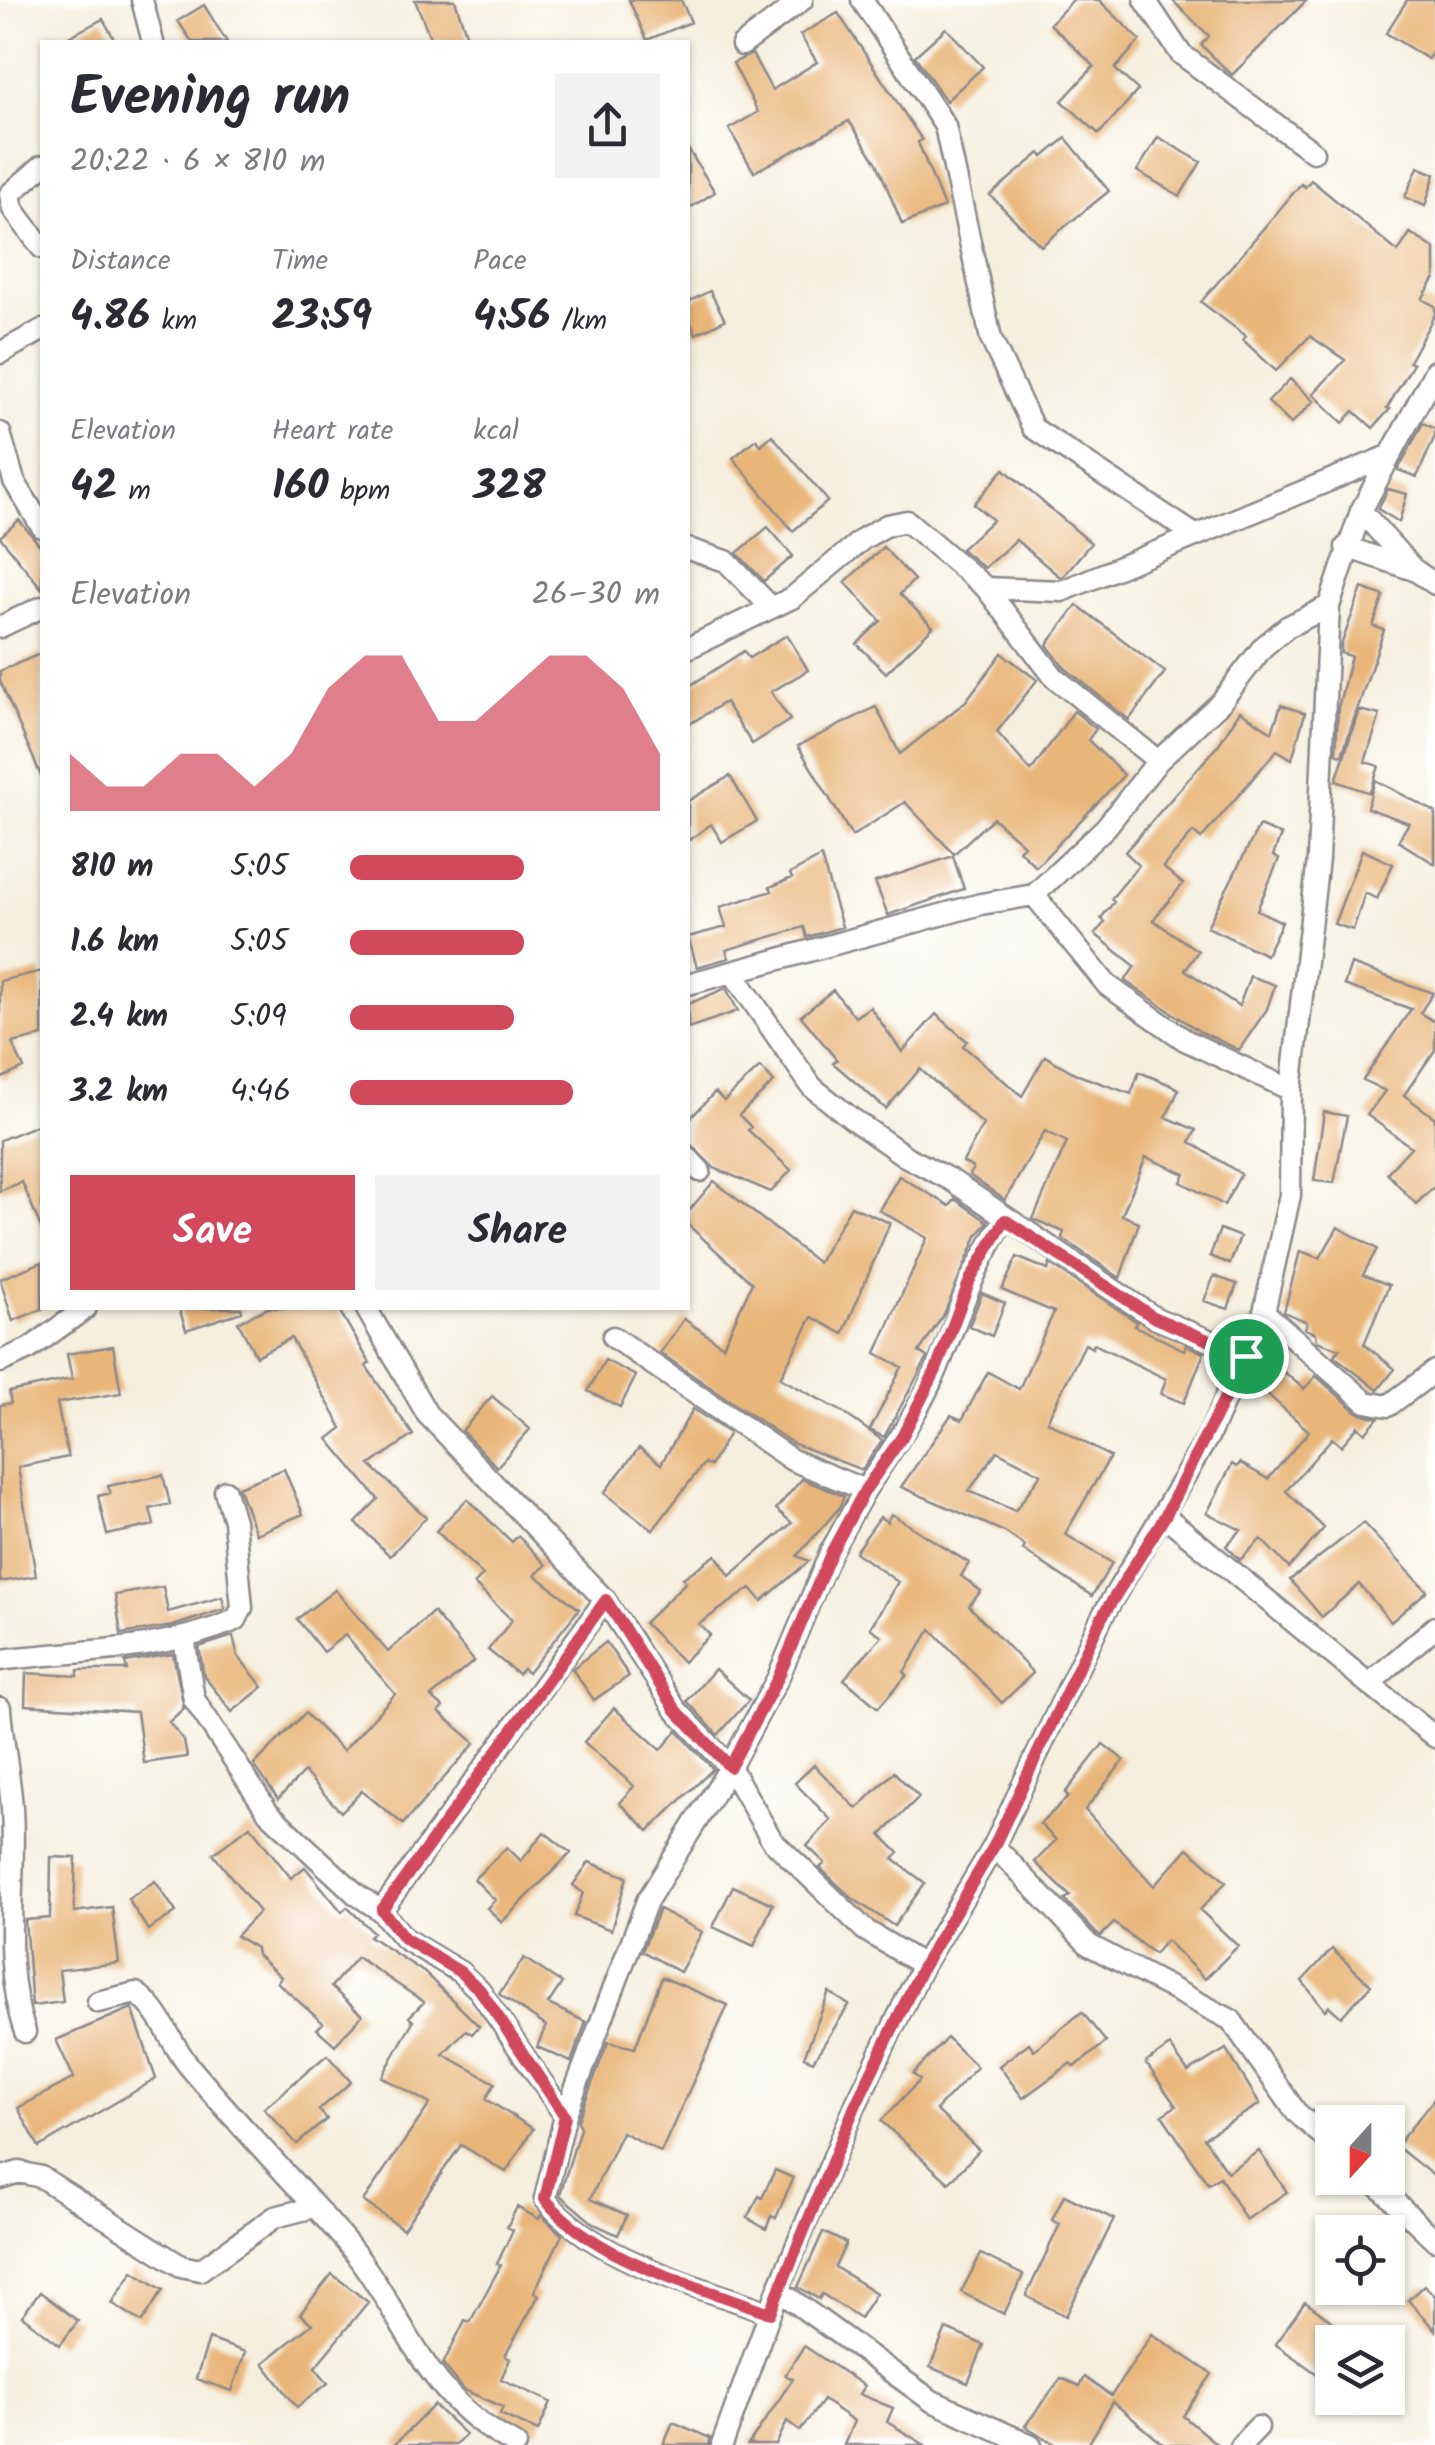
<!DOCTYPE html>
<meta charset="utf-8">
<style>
body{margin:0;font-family:Kalam,sans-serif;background:#f2f2f3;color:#2b2b33;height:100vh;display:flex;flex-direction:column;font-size:38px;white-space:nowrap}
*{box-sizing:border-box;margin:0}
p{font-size:32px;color:#7c7c81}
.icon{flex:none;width:55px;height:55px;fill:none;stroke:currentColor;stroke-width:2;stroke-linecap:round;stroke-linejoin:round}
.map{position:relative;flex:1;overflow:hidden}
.side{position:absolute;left:40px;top:40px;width:650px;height:1270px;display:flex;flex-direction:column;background:#fff;border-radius:0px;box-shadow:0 2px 8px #0004}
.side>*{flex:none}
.needle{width:65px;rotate:201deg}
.fabs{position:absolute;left:1315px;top:2105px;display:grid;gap:20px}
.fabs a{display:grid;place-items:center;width:90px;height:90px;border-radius:0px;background:#fff;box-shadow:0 2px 8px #0004;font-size:50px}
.pin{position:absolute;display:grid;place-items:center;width:85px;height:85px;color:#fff;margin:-42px;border:5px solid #fff;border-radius:50%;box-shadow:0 2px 10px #0007}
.round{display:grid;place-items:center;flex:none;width:105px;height:105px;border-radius:0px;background:#f2f2f3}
.headline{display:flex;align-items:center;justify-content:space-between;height:170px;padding:0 30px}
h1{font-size:55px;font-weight:700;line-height:75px}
.stats{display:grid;grid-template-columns:repeat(3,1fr);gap:15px;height:170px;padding:10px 30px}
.stats div{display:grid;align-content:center}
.stats b{font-size:42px;font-weight:700}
.stats small{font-size:28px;font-weight:400}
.stats p{font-size:28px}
.chart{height:280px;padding:20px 30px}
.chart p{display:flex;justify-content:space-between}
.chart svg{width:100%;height:180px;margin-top:10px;fill:#d1495b;opacity:.7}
.button{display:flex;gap:20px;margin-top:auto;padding:20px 30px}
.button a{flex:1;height:115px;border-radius:0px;background:#d1495b;color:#fff;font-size:40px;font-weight:700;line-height:115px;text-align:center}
.button a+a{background:#f2f2f3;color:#2b2b33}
ul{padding:0 30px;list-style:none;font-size:32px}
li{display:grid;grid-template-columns:160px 120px 1fr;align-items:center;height:75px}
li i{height:25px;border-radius:12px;background:#d1495b}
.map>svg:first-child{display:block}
.building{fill:#e9b679;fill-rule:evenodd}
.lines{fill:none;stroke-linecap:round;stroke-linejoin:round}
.minor-casing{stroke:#8c898c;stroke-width:25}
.minor{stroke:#fff;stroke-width:20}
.route-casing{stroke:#fff;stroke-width:20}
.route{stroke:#d1495b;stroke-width:12}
</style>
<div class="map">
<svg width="1435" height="2445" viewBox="0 0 1435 2445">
<rect width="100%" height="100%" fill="#fff"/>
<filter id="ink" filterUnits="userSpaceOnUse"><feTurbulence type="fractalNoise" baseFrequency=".01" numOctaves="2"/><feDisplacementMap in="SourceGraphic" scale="20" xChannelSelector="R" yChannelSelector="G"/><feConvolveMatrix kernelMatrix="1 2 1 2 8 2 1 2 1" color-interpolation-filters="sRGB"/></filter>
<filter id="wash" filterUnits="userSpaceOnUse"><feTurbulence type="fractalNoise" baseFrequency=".0048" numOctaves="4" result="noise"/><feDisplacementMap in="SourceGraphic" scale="40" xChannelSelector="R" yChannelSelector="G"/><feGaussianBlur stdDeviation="2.25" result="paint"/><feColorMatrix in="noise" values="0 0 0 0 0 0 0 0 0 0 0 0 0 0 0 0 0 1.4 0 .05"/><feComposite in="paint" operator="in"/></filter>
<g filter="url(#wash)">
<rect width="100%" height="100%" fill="#f5f0de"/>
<g id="blocks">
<path class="building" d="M415 0H455L469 42H432Z
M629 0H681L691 22 647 40Z
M1073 0H1099L1140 40 1115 69 1138 90 1099 134 1062 101 1094 66 1050 24Z
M1172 0H1307L1232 75 1201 45 1209 36Z
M1407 0H1435V48L1428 59 1386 33Z
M204 5 227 42H192L178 21Z
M838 13 922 140 918 142 944 207 902 224 877 163 849 121 754 172 729 129 758 112 733 63 752 54 772 90 817 62 800 35Z
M103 19 116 42H59Z
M946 28 983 67 946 101 915 56Z
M1158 137 1201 162 1180 196 1137 171Z
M1066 138 1109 191 1041 246 990 195 1040 153 1043 157Z
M688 149 715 192 688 209Z
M1418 167 1435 174 1425 206 1405 197Z
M1311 180 1398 252 1410 233 1435 249V278L1422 299 1435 306V314L1409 362 1413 364 1387 408 1390 409 1373 428 1354 411 1343 423 1313 394 1345 360 1310 336 1276 371 1243 340 1246 336 1201 302 1301 184 1305 187Z
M710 291 725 320 696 334 688 317V302Z
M1290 379 1314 401 1291 424 1268 402Z
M1423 423 1435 429V436L1417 477 1398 470Z
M772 435 828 501 793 531 733 458 756 439 761 445Z
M1004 469 1091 543 1064 575 1060 577 1016 540 984 568 961 549 993 520 974 504Z
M1388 489 1407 494 1399 522 1378 509Z
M19 520 42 548V589L0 537Z
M768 527 793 556 764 581 737 553Z
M883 547 914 580 900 594 933 627 886 673 857 644 881 621 845 582Z
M1362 588 1384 596 1373 626 1384 630 1342 755 1336 753 1338 708 1351 656 1341 653V645Z
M1077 605 1165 672 1129 720 1064 667 1047 645Z
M787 635 808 670 771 692 790 720 752 744 725 702 688 725V687L744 651 749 658Z
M42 653V778L0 681V671Z
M1002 653 1037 680 997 732 1031 771 1074 711 1096 729 1088 740 1124 775 1036 867 1019 850 1024 845 993 818 954 854 905 802 852 836 798 746 876 707 900 754 965 702Z
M1281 705 1305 713 1292 759 1277 750 1201 839 1193 832 1163 867 1183 884 1153 920 1198 951 1185 970 1239 1006 1250 976 1275 985 1267 1009 1239 1050 1199 1031 1125 981 1135 966 1095 934 1105 922 1101 918 1114 902 1111 899 1139 865 1125 852 1219 744 1240 711 1272 732Z
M1359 710 1380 715 1365 762 1379 766 1370 793 1336 781Z
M730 776 757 821 722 842 711 824 688 841V801Z
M1375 780 1435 812V864L1398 841 1409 823 1367 808Z
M1259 826 1281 835 1273 856 1279 859 1257 910 1282 922 1266 955 1207 927Z
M1362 850 1393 864 1377 899 1365 893 1353 930 1334 924Z
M953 856 964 889 888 915 875 882Z
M821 857 842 927 807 937 804 927 726 950 729 958 697 967 688 937 726 927 720 907 772 891 770 887 792 878 790 874Z
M1351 964 1433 993 1420 1013 1435 1022V1050L1404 1095 1435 1118V1186L1416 1204 1387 1173 1411 1147 1367 1115 1385 1091 1363 1080 1411 1009 1344 985Z
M42 971V1036L12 1043 24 1068 0 1079V981Z
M726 988 738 1011 688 1028V1004Z
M833 990 855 1017 870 1007 902 1052 936 1014 967 1041 963 1046 1022 1096 1045 1056 1078 1075 1131 1094 1139 1072 1166 1083 1179 1089 1166 1117 1196 1130 1190 1142 1241 1174 1224 1205 1181 1182 1185 1174 1146 1157 1122 1215 1139 1223 1120 1278 1062 1238 1064 1232 1033 1219 1067 1142 1045 1131 1005 1200 969 1175 973 1168 963 1162 983 1124 920 1069 886 1109 833 1063 837 1060 801 1016Z
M760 1067 774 1082 739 1115 751 1127 748 1130 791 1170 771 1192 714 1168 688 1142V1121L715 1092 724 1101Z
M1324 1112 1347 1116 1334 1183 1314 1181Z
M42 1123V1230L22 1182 0 1191V1140Z
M899 1176 950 1206 955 1199 988 1222 977 1236 944 1314 919 1352 927 1357 924 1364 884 1437 870 1430 902 1367 876 1353 927 1238 879 1210Z
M714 1181 818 1263 851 1206 890 1223 843 1334 812 1317 780 1378 841 1411 882 1440 862 1470 792 1443 660 1353 684 1319 723 1346 752 1283 688 1225V1212Z
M1338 1227 1377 1249 1363 1275 1389 1285 1364 1344 1395 1369 1378 1390 1334 1356 1340 1349 1317 1341 1316 1333 1305 1329 1307 1322 1284 1312 1300 1251 1320 1258Z
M1220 1229 1240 1237 1230 1264 1210 1256Z
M1017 1257 1048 1270 1050 1264 1137 1322 1135 1326 1184 1350 1186 1345 1204 1353 1184 1403 1161 1394 1166 1379 1094 1344 1092 1348 1085 1344 1047 1421 1110 1457 1065 1534 1112 1563 1092 1596 1023 1550 1025 1546 1005 1532 901 1487 951 1415 962 1420 988 1372 1019 1389 1054 1312 1002 1290ZM997 1451 1041 1474 1015 1511 969 1491Z
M42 1262V1309L13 1321 0 1279Z
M1214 1276 1237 1284 1228 1309 1204 1301Z
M982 1293 1005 1303 992 1336 969 1326Z
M179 1308H241L242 1312 186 1330Z
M268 1308H338L370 1363 366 1366 413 1435 370 1465 426 1517 390 1556 356 1523 378 1499 328 1439 342 1428 291 1338 256 1356 238 1322Z
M113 1346 121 1393 57 1403 68 1457 18 1467 36 1576 0 1582V1405L11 1403 9 1392 72 1379 67 1354Z
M605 1360 636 1376 620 1407 588 1391Z
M1284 1372 1304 1389 1316 1376 1357 1412 1378 1418 1365 1433 1358 1426 1341 1446 1332 1438 1286 1491 1324 1528 1289 1568 1261 1539 1240 1560 1226 1546 1241 1530 1207 1513 1232 1464 1237 1467 1240 1463 1268 1479 1309 1431 1266 1393Z
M492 1396 530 1429 497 1467 462 1431Z
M693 1409 729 1433 710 1466 704 1463 653 1530 604 1493 639 1448 661 1464Z
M284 1469 303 1514 256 1534 238 1487Z
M163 1475 170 1504 150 1509 154 1525 107 1535 98 1496 110 1493 108 1486Z
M802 1479 844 1496 839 1508 797 1556 809 1561 762 1601 751 1588 699 1624 710 1635 683 1662 644 1623 686 1582 683 1578 716 1555 730 1576 792 1523 776 1509Z
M467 1499 512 1542 518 1536 546 1565 535 1575 579 1609 528 1673 523 1669 518 1674 488 1650 512 1620 474 1584 483 1575 436 1531Z
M891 1514 969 1563 961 1576 981 1591 969 1606 1033 1673 1002 1703 931 1629 904 1672 907 1675 878 1708 844 1679 882 1636 870 1628 898 1582 855 1552 880 1517 887 1522Z
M1363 1523 1427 1591 1391 1622 1359 1584 1322 1617 1290 1580Z
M163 1587 168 1612 222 1597 225 1609 173 1626 121 1634 115 1595Z
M335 1590 388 1652 433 1612 474 1661 431 1697 443 1707 439 1712 475 1743 403 1824 362 1791 341 1812 304 1772 278 1799 254 1765 305 1713 343 1751 395 1694 345 1635 323 1652 297 1619Z
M233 1636 238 1656 263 1687 232 1712 204 1676 199 1647Z
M606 1642 629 1676 594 1700 572 1669Z
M173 1654 184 1708 169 1722 184 1741 187 1757 144 1763 137 1712 25 1705 26 1673 78 1676V1670H127L125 1662Z
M715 1669 749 1700 718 1735 687 1701Z
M614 1708 661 1750 677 1731 713 1769 649 1831 619 1803 634 1786 584 1742Z
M1103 1744 1124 1760 1085 1810 1154 1886 1188 1848 1226 1882 1200 1910 1238 1946 1205 1979 1166 1940 1154 1954 1114 1923 1101 1936 1097 1934 1065 1900 1070 1896 1035 1862 1056 1840 1040 1824 1069 1796 1065 1793Z
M814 1765 857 1809 894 1772 919 1797 881 1835 899 1853 893 1859 925 1883 894 1926 852 1898 820 1868 825 1863 807 1846 831 1820 795 1783Z
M250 1826 291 1878 305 1867 342 1912 347 1907 373 1932 369 1936 425 1973 479 2026 472 2034 466 2030 443 2054 495 2083 486 2099 533 2129 506 2172 461 2145 403 2229 363 2201 430 2104 382 2077 413 2021 409 2017 424 2002 357 1957 331 1987 362 2015 335 2045 317 2029 323 2023 277 1982 281 1977 257 1955 256 1948 236 1936 259 1912 213 1854Z
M544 1832 571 1853 502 1922 487 1908 495 1900 474 1879 507 1847 521 1861Z
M51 1857 76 1858 74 1912 112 1907 119 1963 59 1970 63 2002 32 2006 25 1920 50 1918Z
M589 1862 627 1877 611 1930 574 1916 583 1893 573 1885Z
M155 1881 176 1912 148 1930 128 1899Z
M733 1886 773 1904 754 1946 713 1927Z
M659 1909 702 1932 680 1972 642 1951Z
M1332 1949 1371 1985 1341 2017 1329 2006 1325 2010 1302 1981Z
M524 1958 562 1983 548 2004 586 2022 571 2062 537 2047 546 2026 499 1994Z
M662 1977 728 2005 661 2152 622 2132 590 2199 627 2215 618 2235 594 2224 560 2195 580 2128 578 2120 608 2042 635 2048Z
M829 1992 849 2005 813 2061 804 2057Z
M132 2008 156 2079 39 2147 18 2108 74 2078 56 2040Z
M1082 2012 1106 2042 1075 2067 1071 2063 1023 2098 999 2066 1029 2043 1034 2050Z
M947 2038 977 2067 936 2110 979 2150 949 2183 881 2121 920 2080 913 2074Z
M1170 2046 1188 2072 1226 2049 1260 2104 1204 2138 1227 2172 1259 2151 1287 2192 1246 2220 1220 2177 1208 2184 1162 2115 1176 2106 1146 2063Z
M327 2055 351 2082 319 2110 327 2119 297 2144 264 2108Z
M1435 2098V2177L1396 2146Z
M775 2170 793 2178 776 2218 771 2216 766 2229 747 2218 759 2196 762 2198Z
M1064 2195 1114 2219 1066 2316 1026 2296 1060 2224 1052 2220Z
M517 2207 539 2219 541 2215 562 2235 534 2292 539 2295 505 2356 510 2359 501 2379 551 2402 538 2431 500 2414 503 2407 464 2390 443 2364 465 2320 470 2322 501 2265 497 2264 513 2230 507 2227Z
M823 2232 846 2243 835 2267 876 2293 860 2318 822 2294 819 2299 798 2287Z
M981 2254 1023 2275 1004 2314 961 2292Z
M133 2271 163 2290 142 2322 112 2303Z
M332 2274 368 2302 315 2367 328 2383 297 2407 263 2363 312 2324 300 2314Z
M1424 2285 1435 2296V2330L1408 2300Z
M40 2292 78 2321 60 2345 22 2316Z
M1305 2302 1361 2342H1332V2359L1320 2376 1275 2344Z
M946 2329 984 2345 968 2383 930 2367Z
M1152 2334 1212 2374 1183 2416 1218 2445H1164L1113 2402 1088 2445H1057L1025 2426 1061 2378 1079 2386 1084 2377 1111 2396Z
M209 2339 245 2352 232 2391 196 2379Z
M804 2346 864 2386 859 2394 893 2408 887 2422 925 2445H844L854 2421 823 2400 800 2431 787 2421 776 2445H748L793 2379 785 2375Z
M434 2405 465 2434 455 2445H394Z
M673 2422 710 2438 709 2445H663Z"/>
</g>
</g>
<g filter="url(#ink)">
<use href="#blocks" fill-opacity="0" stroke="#8c898c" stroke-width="2.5"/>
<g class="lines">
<g class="minor-casing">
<path id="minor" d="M142 0 153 42
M862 0 945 126 991 339 1033 428 1195 535
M1145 0 1181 54 1313 152
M742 45 802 0
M42 166 10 194 13 209 42 248
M0 353 42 330
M0 433 14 481 42 527
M1361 511 1413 569 1435 584
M1346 547 1411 569
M688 549 726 561 770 606
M986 588 1054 677 1158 761
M0 627 42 607
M688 648 792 598 864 538 887 525 907 521 986 588 1062 591 1391 455
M1034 895 1107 985 1185 1040 1291 1090
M733 973 812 1087 851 1118 905 1156 951 1180 1155 1318 1245 1355
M688 984 981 904 1034 895 1106 827 1158 761 1221 702 1263 647 1287 627 1329 606
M688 1158 700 1171
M366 1308 427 1414 605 1600 676 1710 730 1767 772 1840 865 1930 923 1965
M1264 1312 1366 1402 1388 1406 1435 1371
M613 1337 792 1460 865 1490C891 1451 918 1413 937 1369 959 1317 973 1267 1005 1220
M0 1362 29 1349 86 1308
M1165 1516 1369 1684 1435 1627
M184 1639 194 1699 268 1812 356 1894 381 1911 405 1939 460 1972 479 1990 565 2116 545 2199C596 2262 697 2285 770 2313
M0 1660C86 1649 153 1654 236 1620L242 1608 234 1521 225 1491
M1369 1684 1435 1737
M0 1708C2 1742 10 1775 12 1809 17 1883 0 1961 25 2032
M994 1846 1089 1945 1231 2020 1296 2112 1332 2144
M381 1911 605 1600
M98 2002 136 1993C161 2010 170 2043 189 2066 240 2127 296 2183 347 2243 409 2319 420 2395 516 2445
M565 2116 647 1901 730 1767 778 1678 831 1551 865 1490
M0 2178 19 2172 41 2177 181 2266 200 2270 275 2217 314 2207
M1370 2178 1435 2240
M778 2290 932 2401 1031 2445
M722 2445 778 2290 856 2104 923 1965 994 1846 1102 1617 1209 1435 1264 1312 1290 1195 1291 1090 1318 859 1329 606 1361 511 1435 371
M1241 2445 1258 2427"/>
</g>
<use href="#minor" class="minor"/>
</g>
</g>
<g class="lines" filter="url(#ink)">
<g class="route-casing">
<path id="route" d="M1005 1220 1155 1318 1246 1356 1165 1516 1102 1617 994 1846 923 1966 856 2104 770 2313C697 2285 596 2262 545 2199L565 2116 480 1990 460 1972 404 1938 382 1910 606 1600 676 1710 730 1767 778 1678 832 1551 865 1490 902 1437 936 1370 970 1280Z"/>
</g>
<use href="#route" class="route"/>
</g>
</svg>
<div class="fabs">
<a><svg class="needle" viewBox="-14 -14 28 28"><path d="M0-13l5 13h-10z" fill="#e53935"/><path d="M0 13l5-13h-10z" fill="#7c7c81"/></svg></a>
<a><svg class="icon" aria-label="locate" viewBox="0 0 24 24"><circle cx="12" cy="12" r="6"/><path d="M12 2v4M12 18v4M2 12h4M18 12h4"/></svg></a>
<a><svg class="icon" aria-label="layers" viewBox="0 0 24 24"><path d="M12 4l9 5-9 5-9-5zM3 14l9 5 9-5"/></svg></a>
</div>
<div class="pin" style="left:1246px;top:1356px;background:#1e9e55"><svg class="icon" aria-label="arrive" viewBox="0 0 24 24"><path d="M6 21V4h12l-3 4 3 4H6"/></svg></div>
<section class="side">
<div class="headline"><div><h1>Evening run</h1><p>20:22 · 6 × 810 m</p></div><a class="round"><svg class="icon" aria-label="share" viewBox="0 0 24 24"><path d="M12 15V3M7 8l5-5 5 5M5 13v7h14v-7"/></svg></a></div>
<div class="stats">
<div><p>Distance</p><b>4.86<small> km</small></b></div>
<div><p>Time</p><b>23:59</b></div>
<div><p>Pace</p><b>4:56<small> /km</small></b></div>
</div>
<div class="stats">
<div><p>Elevation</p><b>42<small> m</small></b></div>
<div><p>Heart rate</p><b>160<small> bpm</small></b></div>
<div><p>kcal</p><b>328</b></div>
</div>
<div class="chart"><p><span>Elevation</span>26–30 m</p>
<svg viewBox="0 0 160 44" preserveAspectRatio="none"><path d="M0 44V30L10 38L20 38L30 30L40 30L50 38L60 30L70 14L80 6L90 6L100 22L110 22L120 14L130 6L140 6L150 14L160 30V44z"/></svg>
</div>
<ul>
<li><b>810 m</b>5:05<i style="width:56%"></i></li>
<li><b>1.6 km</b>5:05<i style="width:56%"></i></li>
<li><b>2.4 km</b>5:09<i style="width:53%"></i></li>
<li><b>3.2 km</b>4:46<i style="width:72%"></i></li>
</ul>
<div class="button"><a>Save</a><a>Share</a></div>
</section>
</div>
